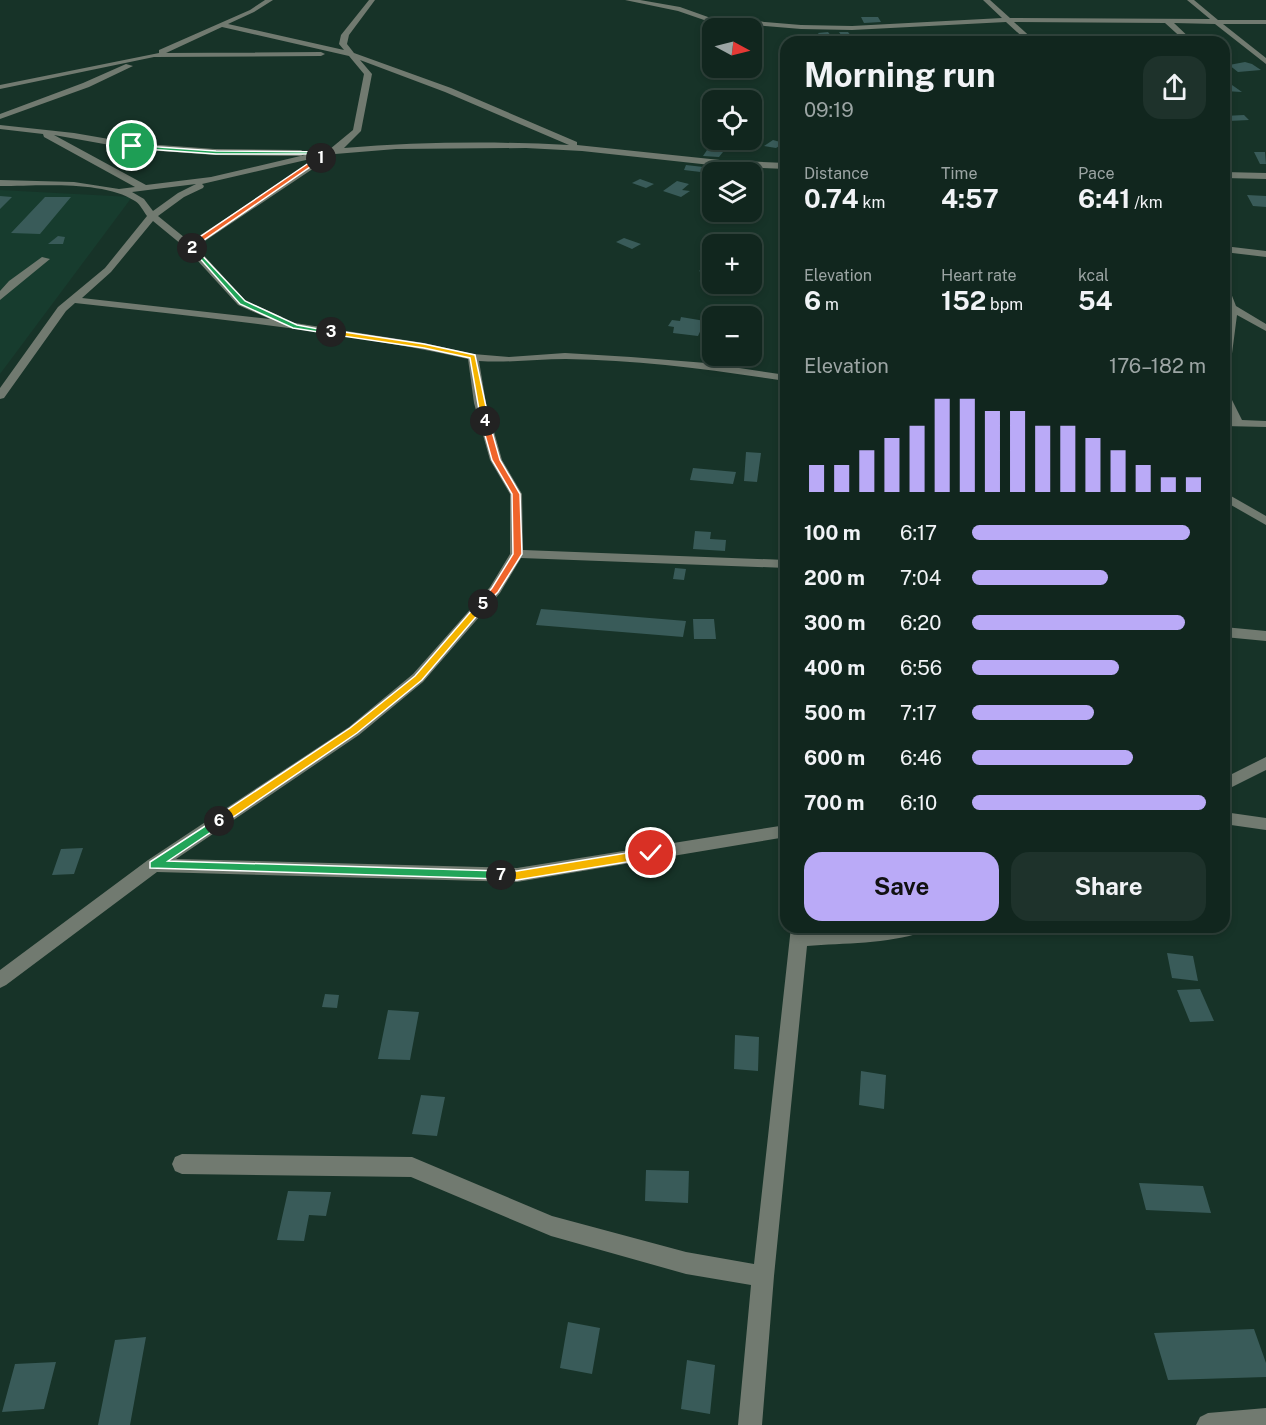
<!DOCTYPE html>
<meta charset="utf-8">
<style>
body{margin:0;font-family:"Public Sans",sans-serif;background:#1e322b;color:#f1f3f6;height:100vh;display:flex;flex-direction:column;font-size:22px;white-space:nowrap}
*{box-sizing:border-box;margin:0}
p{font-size:20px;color:#9ca5a4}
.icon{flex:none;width:33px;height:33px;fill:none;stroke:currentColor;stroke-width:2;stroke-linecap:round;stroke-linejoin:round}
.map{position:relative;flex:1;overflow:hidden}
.details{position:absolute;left:780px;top:36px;width:450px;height:897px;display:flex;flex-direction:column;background:#11261e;border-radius:18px;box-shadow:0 3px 9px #0003,0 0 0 2px #30433c}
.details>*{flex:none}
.needle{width:39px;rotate:97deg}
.fabs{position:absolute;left:702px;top:18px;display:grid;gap:12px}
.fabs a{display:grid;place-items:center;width:60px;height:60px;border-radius:12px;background:#11261e;box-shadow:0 3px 9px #0003,0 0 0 2px #30433c;font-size:30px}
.pin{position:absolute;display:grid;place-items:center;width:51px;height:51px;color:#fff;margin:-26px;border:3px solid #fff;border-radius:50%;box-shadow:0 2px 6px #0007}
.km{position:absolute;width:30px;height:30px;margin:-15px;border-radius:50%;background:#222;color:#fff;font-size:16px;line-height:30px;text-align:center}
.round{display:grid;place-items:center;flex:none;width:63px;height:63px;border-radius:18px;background:#1e322b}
.head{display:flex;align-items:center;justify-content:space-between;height:102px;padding:0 24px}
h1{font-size:33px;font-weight:700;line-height:45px}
.metrics{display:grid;grid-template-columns:repeat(3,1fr);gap:9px;height:102px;padding:6px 24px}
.metrics div{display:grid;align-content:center}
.metrics b{font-size:26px;font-weight:700}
.metrics small{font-size:16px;font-weight:400}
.metrics p{font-size:16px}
.chart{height:168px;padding:12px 24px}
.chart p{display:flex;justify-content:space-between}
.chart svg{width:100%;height:108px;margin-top:6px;stroke:#baaaf7;stroke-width:6}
.cta{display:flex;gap:12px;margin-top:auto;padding:12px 24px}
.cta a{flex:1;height:69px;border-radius:18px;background:#baaaf7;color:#111;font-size:24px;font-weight:700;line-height:69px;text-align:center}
.cta a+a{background:#1e322b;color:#f1f3f6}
ul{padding:0 24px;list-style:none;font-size:20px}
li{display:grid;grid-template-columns:96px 72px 1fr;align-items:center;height:45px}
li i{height:15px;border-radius:8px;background:#baaaf7}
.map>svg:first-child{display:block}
.built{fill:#173c2e}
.building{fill:#395b59}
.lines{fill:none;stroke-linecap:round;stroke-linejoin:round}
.minor{fill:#717a70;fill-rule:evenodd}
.split-1{fill:#22a559;stroke:#fff;stroke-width:1.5}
.split-2{fill:#f0652b;stroke:#fff;stroke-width:1.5}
.split-3{fill:#22a559;stroke:#fff;stroke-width:1.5}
.split-4{fill:#f5b400;stroke:#fff;stroke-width:1.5}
.split-5{fill:#f0652b;stroke:#fff;stroke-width:1.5}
.split-6{fill:#f5b400;stroke:#fff;stroke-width:1.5}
.split-7{fill:#22a559;stroke:#fff;stroke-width:1.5}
.split-8{fill:#f5b400;stroke:#fff;stroke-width:1.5}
</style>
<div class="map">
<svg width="1266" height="1425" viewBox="0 0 1266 1425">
<rect width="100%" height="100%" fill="#173328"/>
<path class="built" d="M0 190 132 197 0 374Z"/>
<path class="building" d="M861 17H878L881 22 864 23Z
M828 32 836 42H824L818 33Z
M839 32H848L856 42H846Z
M1245 62 1252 64 1261 70 1238 72 1229 65Z
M1232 85 1242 92 1224 91V86Z
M1244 115 1249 120 1228 121 1224 118V116Z
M773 140 784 143 776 148 764 146Z
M707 150 723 152 719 157 703 156Z
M1254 152H1265L1266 164H1260Z
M686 165 712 168 709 173 684 170Z
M640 179 654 184 646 188 632 183Z
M677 181 689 184 682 190 690 191 681 197 663 191Z
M1247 195 1266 196V207L1253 206Z
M0 196 12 197 0 209Z
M45 197H71L40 234 11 233Z
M58 236 65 237 63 244H48Z
M624 238 641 244 632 249 616 242Z
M706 265H712L711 277 699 271Z
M681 317 705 321 698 336 673 333 674 327 668 326 672 320 680 321Z
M746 452 761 453 757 482 744 481Z
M693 468 736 472 733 484 690 480Z
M695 531 711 532 710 539 726 540 725 551 693 549Z
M675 568 686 569 684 580 673 579Z
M541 609 686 621 683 637 536 625Z
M693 619H714L716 639H694Z
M83 848 74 874 52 875 61 849Z
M1167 953 1193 956 1198 981 1172 978Z
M1200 989 1214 1021 1190 1022 1177 990Z
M325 994 339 995 337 1008 322 1007Z
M388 1010 419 1012 410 1060 378 1059Z
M735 1035 759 1037 758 1071 734 1069Z
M861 1071 886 1075 884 1109 859 1105Z
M421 1095 445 1097 437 1136 412 1134Z
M646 1170 689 1171 688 1203 645 1201Z
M1139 1183 1203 1186 1211 1213 1146 1210Z
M288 1191 331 1192 326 1216 309 1215 304 1241 277 1240Z
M568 1322 600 1328 592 1374 560 1368Z
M1254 1329 1266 1363V1377L1168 1380 1154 1333Z
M146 1337 130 1425H98L115 1340Z
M687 1360 715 1365 710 1414 681 1409Z
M56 1362 44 1409 2 1412 15 1364Z"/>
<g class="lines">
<path class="minor" d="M265 0H273L254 12 228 24 344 50 339 44 341 35 369 0H375L349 35 347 44 354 53 451 88 577 142V145L720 160 786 163V169L720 166 582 151 526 148 396 149 335 154 196 247 246 301 282 317V321L424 343 473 354 509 357 565 353 631 357 706 363 786 375V381C713 370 640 360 566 359 537 359 509 363 479 361L486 403 502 460 522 494 523 550 786 560V568L521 558 500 593 423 682 359 735 176 859 517 868 786 825V837L517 882 157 872 6 985 0 988V970L148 860 349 727 413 674 490 587 510 554V494L490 460 474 403 468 359C339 330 206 318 75 303L66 311 4 398 0 399V388L58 307 105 268 147 216C143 211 141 205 135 201 103 180 38 186 0 186V180L74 182 119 189 135 187 44 137 43 134 0 129V125L74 133 132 143 215 149 301 150 305 153 301 156 215 155 132 149 54 135 146 185 211 177 330 149 353 130 364 74 349 56 222 27 166 53 321 52 325 54 321 56 154 57 0 89V85L159 53V50L250 10ZM360 60 445 92 569 145C494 141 418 142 344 148L361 131 372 74ZM319 157 190 242 158 216 184 197 203 188 204 186 202 184ZM196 184 178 193 153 211 144 199 132 192ZM153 221 187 249 238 305 270 319 82 298 111 272Z
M625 0H640L680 7 708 17 801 25 852 26 1002 18 983 0H990L1010 18 1210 19 1187 0H1194L1218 20H1266V24H1223L1266 58V64L1215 24 1174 23 1194 42H1186L1165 23 1014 22 1036 42H1028L1006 22 852 30 801 29 707 21 678 11Z
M126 64 133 66 89 87 0 119V114L83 83Z
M1224 172 1266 173V179L1224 178Z
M1224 246 1266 251V257L1224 252Z
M42 257 50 259 0 300V291L9 281Z
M1224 285 1229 288 1236 306 1266 324V331L1237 315 1230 369 1224 372 1227 308 1224 301Z
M1224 393 1230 396 1242 420 1266 421V427L1224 426V420H1230L1224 407Z
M1224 492 1266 516V525L1224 501Z
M1224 627 1266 631V641L1224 637Z
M1266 757V770L1224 791V778Z
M1224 812 1266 818V830L1224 824Z
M791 927H809L808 931 857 927H926L923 932C887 944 844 943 807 946L774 1276 762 1425H738L751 1285 686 1274 551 1236 411 1177 182 1174 175 1171 172 1164 175 1157 182 1154 412 1157 552 1216 686 1252 754 1264Z
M1266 1408V1425H1196L1200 1417 1208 1413Z"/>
</g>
<path class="split-1" d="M130 145 216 151 331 152 321 159 318 158 322 154H216L132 148Z"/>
<path class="split-2" d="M319 156 323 158 194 247V250L188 248V245Z"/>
<path class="split-3" d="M190 247H194L245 301 297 325 335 332 331 334 293 328 240 304Z"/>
<path class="split-4" d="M331 330 424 344 475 355 489 421 485 423 481 421 470 358 424 348 329 334Z"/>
<path class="split-5" d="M485 418 489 421 500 460 520 494 522 554 498 592 483 607 478 604 492 588 513 554 512 494 492 460 481 421Z"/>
<path class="split-6" d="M479 602 487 604 422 680 357 733 223 824H215V818L350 728 415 676Z"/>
<path class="split-7" d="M219 817 224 821 223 824 168 861 501 871 506 875 501 879 150 868V862Z"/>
<path class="split-8" d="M651 849 657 853 651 858 517 880 501 879 495 875 501 871H517Z"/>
</svg>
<div class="fabs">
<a><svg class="needle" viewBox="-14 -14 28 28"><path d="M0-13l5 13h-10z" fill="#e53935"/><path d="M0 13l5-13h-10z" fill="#9ca5a4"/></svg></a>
<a><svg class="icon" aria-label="locate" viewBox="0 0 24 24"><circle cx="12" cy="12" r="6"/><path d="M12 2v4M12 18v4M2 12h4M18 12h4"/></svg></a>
<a><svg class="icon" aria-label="layers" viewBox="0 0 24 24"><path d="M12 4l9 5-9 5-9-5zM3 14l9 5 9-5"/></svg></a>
<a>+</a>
<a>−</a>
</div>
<div class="pin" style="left:132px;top:146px;background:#1e9e55"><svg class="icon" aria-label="arrive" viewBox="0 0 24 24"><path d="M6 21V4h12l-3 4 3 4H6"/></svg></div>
<div class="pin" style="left:651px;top:853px;background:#d93025"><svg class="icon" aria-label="check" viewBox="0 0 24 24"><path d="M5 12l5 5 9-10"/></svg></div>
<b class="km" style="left:321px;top:158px">1</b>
<b class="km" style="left:192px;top:248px">2</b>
<b class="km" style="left:331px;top:332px">3</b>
<b class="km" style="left:485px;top:421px">4</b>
<b class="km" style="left:483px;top:604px">5</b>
<b class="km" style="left:219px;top:821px">6</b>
<b class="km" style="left:501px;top:875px">7</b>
<section class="details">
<div class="head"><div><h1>Morning run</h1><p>09:19</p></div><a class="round"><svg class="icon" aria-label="share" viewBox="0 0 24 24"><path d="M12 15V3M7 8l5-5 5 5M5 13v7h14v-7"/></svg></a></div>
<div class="metrics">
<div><p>Distance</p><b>0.74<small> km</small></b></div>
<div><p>Time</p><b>4:57</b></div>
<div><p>Pace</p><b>6:41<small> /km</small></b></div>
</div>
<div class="metrics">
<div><p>Elevation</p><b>6<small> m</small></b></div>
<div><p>Heart rate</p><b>152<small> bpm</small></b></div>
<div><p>kcal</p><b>54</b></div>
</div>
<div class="chart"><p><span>Elevation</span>176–182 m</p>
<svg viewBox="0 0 160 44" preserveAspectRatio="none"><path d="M5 44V33M15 44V33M25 44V27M35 44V22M45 44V17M55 44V6M65 44V6M75 44V11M85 44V11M95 44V17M105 44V17M115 44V22M125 44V27M135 44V33M145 44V38M155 44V38"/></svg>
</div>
<ul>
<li><b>100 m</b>6:17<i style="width:93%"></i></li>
<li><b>200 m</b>7:04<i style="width:58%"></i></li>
<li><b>300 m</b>6:20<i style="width:91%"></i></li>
<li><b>400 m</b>6:56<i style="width:63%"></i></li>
<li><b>500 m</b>7:17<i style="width:52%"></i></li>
<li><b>600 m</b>6:46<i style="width:69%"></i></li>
<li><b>700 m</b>6:10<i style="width:100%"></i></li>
</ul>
<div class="cta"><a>Save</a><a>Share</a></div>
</section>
</div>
